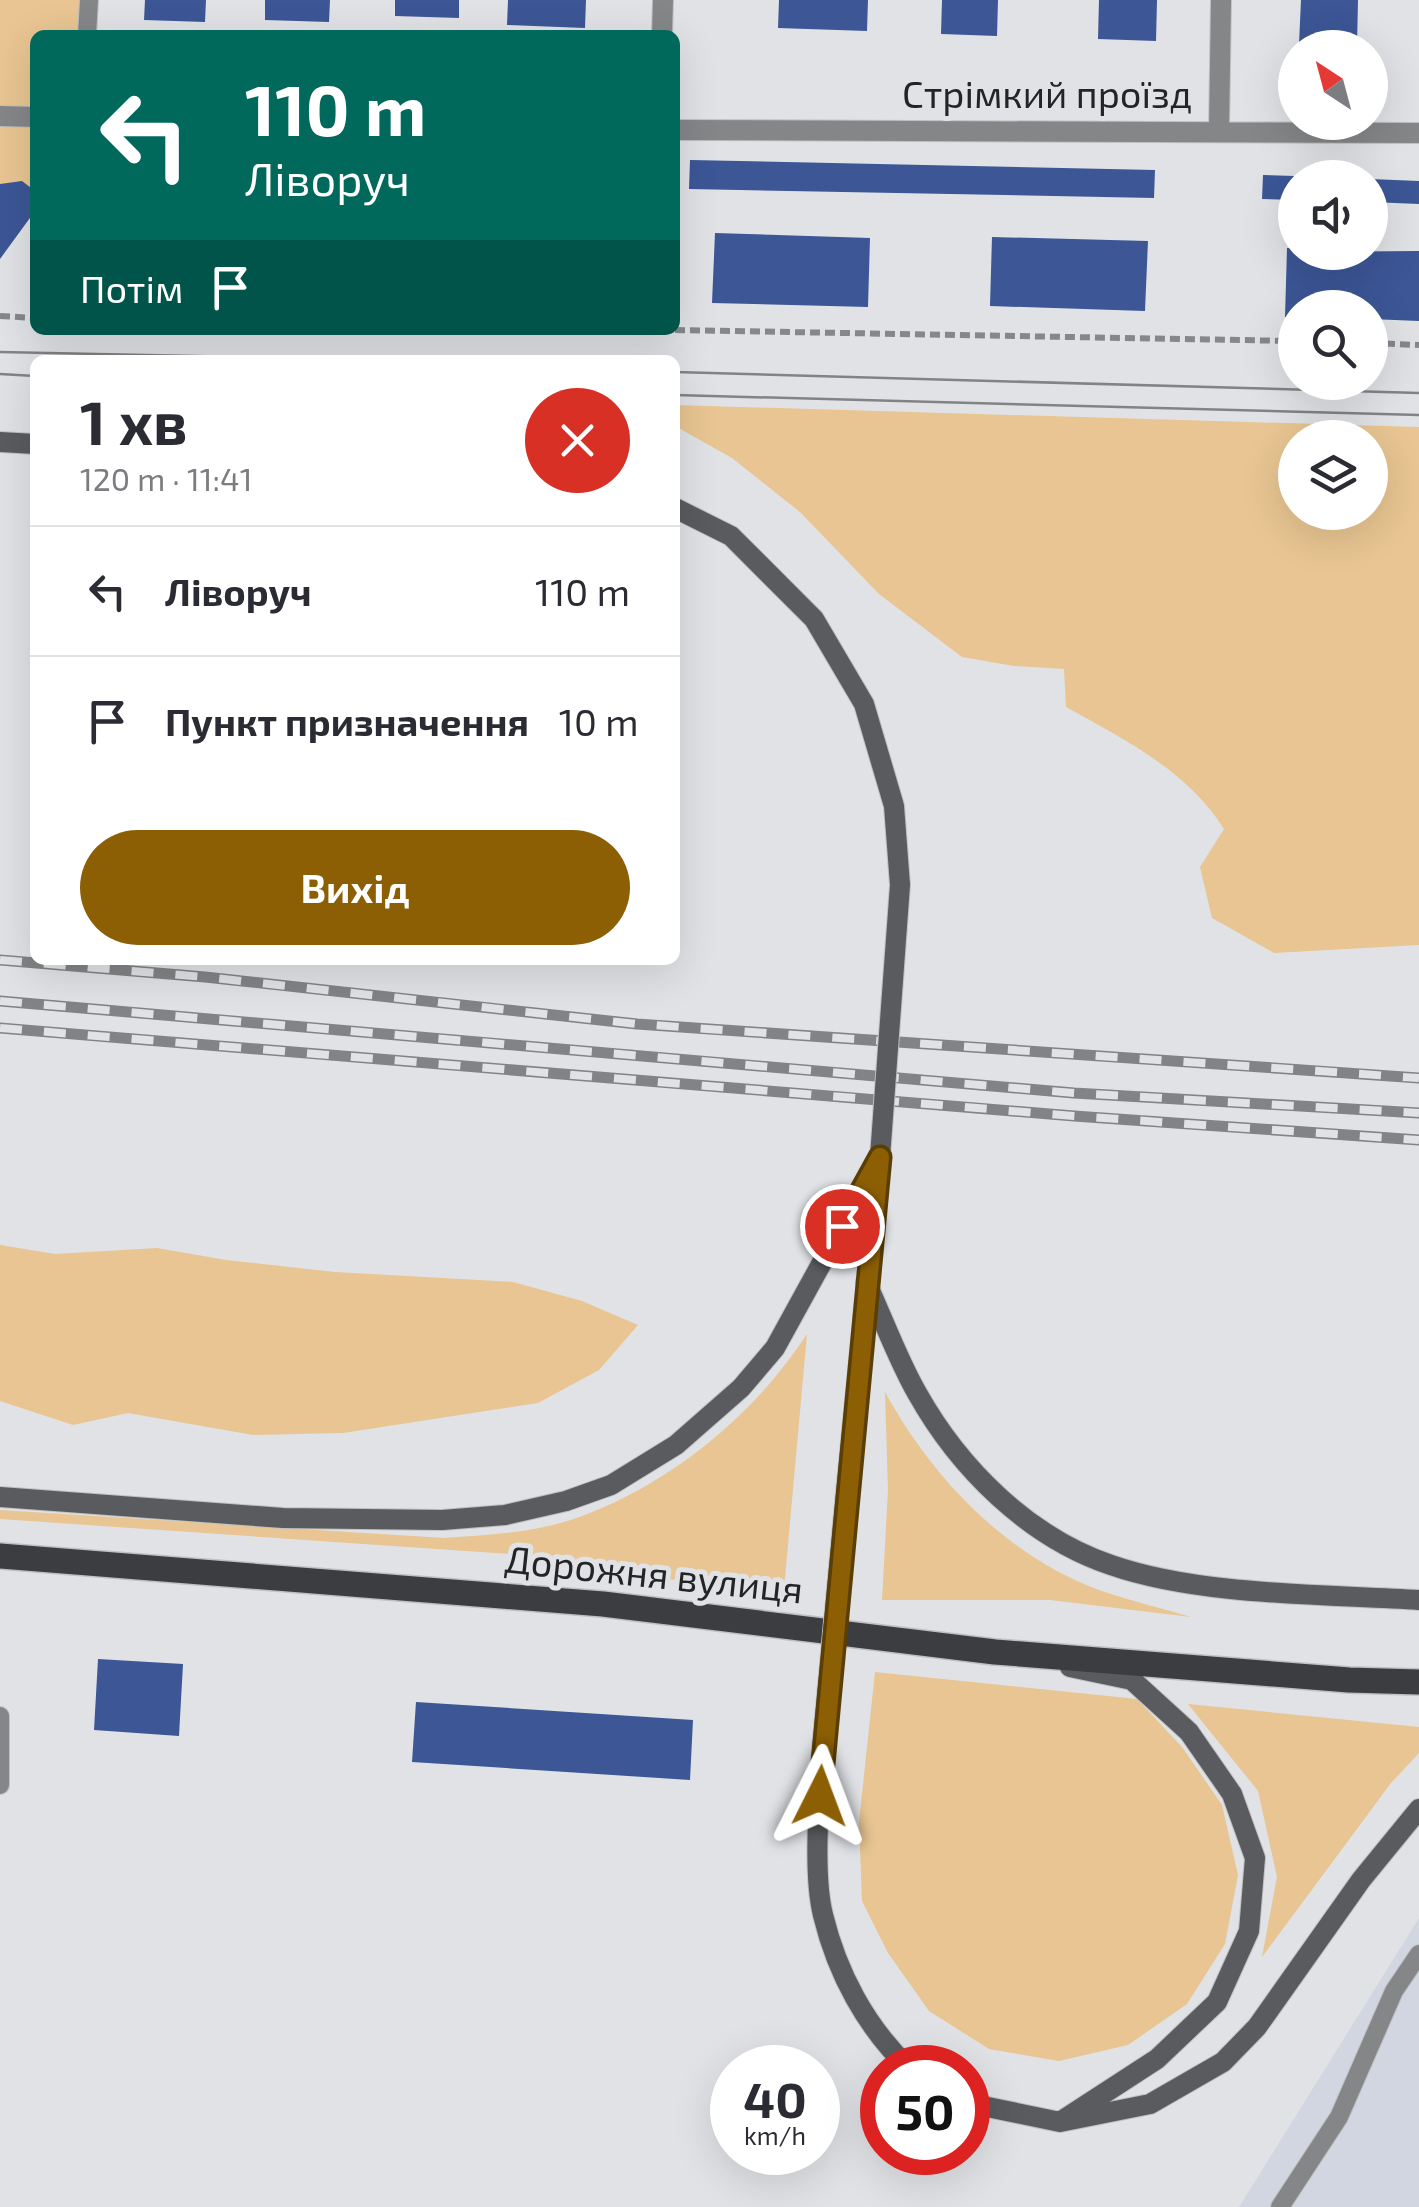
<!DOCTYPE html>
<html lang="uk">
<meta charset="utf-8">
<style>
:root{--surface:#fff;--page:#f7f7f7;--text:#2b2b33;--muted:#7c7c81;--line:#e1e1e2;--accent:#8c5f04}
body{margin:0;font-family:"Exo 2",sans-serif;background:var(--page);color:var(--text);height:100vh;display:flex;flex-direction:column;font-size:38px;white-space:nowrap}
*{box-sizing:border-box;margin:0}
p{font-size:32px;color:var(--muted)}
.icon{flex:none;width:55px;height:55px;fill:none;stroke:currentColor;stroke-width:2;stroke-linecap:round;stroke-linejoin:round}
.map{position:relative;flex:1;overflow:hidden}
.details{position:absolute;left:30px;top:355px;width:650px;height:610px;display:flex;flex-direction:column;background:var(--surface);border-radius:15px;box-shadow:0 10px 40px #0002}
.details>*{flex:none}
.guide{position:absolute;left:30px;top:30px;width:650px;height:305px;border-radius:15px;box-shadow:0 10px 40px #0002;background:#00695c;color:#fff;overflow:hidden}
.needle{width:65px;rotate:324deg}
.tools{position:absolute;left:1278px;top:30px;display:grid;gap:20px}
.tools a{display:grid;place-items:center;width:110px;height:110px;border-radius:50%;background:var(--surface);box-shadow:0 10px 40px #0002;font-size:50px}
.speed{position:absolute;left:710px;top:2045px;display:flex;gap:20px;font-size:50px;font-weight:700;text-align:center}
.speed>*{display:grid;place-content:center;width:130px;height:130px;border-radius:50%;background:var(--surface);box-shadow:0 10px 40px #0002;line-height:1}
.speed small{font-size:25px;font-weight:400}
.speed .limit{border:15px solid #d22;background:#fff;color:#111}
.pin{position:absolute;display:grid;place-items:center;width:85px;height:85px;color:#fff;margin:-42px;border:5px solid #fff;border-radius:50%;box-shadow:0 2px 10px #0007}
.me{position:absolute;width:110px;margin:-55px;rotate:3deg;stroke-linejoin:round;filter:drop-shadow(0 0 8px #0008)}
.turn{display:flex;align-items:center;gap:35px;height:210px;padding:0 50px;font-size:45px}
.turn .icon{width:130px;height:130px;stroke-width:2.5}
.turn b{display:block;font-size:70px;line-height:85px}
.then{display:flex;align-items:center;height:95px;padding:0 50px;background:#0003;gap:20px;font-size:38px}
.round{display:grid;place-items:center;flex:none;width:105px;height:105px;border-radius:52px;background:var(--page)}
.headline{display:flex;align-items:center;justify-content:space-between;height:170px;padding:0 50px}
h1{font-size:60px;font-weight:700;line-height:75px}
.button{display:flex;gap:20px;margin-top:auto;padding:20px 50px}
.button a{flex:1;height:115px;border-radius:60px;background:var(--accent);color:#fff;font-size:40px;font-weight:700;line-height:115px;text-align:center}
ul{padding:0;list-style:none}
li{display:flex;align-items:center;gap:30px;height:130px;padding:0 50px;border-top:2px solid var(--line)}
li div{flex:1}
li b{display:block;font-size:38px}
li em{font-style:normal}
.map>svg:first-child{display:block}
.built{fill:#d1d6e1}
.green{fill:#e8c592;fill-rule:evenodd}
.building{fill:#3c5696}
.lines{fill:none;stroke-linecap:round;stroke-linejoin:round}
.lane-casing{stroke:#bec0c3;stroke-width:20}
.street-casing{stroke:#bec0c3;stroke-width:22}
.secondary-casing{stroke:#bec0c3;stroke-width:22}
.primary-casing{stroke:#bec0c3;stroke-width:28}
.path{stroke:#85878a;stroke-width:6;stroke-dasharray:10 5;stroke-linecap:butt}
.lane{stroke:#858688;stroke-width:18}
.street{stroke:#858688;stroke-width:20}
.secondary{stroke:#5a5b5e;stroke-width:20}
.primary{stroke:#3c3d40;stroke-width:25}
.tram{stroke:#818385;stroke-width:2.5}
.rail-casing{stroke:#818385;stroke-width:11}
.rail{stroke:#e0e2e6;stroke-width:8;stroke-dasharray:22;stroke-linecap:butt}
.secondary-bridge-casing{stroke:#bec0c3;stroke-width:22;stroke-linecap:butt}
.secondary-bridge{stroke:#5a5b5e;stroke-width:20}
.route-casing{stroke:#5b3e03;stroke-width:25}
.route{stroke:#8c5f04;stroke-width:18}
.labels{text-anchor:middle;stroke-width:10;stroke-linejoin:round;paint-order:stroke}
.street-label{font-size:38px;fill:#232426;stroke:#e0e2e6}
</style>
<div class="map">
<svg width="1419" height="2207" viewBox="0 0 1419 2207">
<rect width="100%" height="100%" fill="#e0e2e6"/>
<path class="built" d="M1419,1918V2207H1239Z"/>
<path class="green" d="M0,0H85V35H35V191L0,184Z
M675,405L1419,427V945L1274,953L1212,918L1200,867L1224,829C1189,772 1124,739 1066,707L1064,669L1014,666L962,657L879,594L800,512L732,458L675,426ZM1295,438H1370V512H1295Z
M0,1245L55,1254L157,1248L226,1260L335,1272L513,1282L582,1301L638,1325L599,1370L538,1403L343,1433L253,1435L128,1413L73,1425L0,1401Z
M807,1334L784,1589L627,1576L582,1563L510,1554L0,1519V1510L444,1538C488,1535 532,1533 574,1519C668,1486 753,1417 807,1334Z
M885,1392C932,1478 1008,1558 1102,1591C1131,1601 1161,1608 1191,1617L1050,1600H882L888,1490Z
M875,1672L1137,1699L1182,1747L1222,1805L1238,1875L1225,1944L1187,2004L1128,2045L1059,2061L989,2049L929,2011L888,1953L862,1901L859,1822Z
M1188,1704L1419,1727V1753L1391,1783L1262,1957L1277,1877L1258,1791Z"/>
<path class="building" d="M145,0H206L205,22L144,20Z
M265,0H330L329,22L265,20Z
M395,0H459V18L395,16Z
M508,0H586L585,28L507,25Z
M779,0H868L867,31L778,28Z
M942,0H998L997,36L941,34Z
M1099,0H1157L1156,41L1098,39Z
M1301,0H1358L1357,46L1299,44Z
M690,160L1155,170L1154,198L689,189Z
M1263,175L1295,176V200L1262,199Z
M1370,179L1419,181V204L1370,202Z
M22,181L35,191V211L0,259V184Z
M715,233L870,238L868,307L712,303Z
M992,237L1148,241L1145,311L990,306Z
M1287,248H1295V252L1419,251V321L1370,319V308H1295V317H1285Z
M98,1659L183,1664L179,1736L94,1730Z
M416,1702L693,1720L690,1780L412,1762Z"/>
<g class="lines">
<g class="lane-casing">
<path id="lane" d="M87,35L89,0
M0,1716V1785
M1280,2207L1339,2117L1394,1991L1419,1954"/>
</g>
<g class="street-casing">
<path id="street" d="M662,35L663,0
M0,116L35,117
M675,130L1419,133
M1219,130L1221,0"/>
</g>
<g class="secondary-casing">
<path id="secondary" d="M0,442L35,444
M675,508L731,536L814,619L864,704L894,806L900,885
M866,1282C883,1318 897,1358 917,1393C959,1468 1028,1537 1111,1565C1200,1596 1324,1594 1419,1600
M846,1493L878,1169
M0,1497L283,1518L442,1520L505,1515L566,1501L611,1485L676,1445L741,1388L775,1348L880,1157
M821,1761C819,1804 813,1875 823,1915C837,1973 866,2027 909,2068
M968,2103L1060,2122L1150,2104L1223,2062L1257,2027L1361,1880L1419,1809
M1060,2122L1157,2059L1217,2002L1249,1931L1255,1858L1232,1794L1189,1732L1132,1680L1070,1667"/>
</g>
<g class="primary-casing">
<path id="primary" d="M0,1556L603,1604L995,1652L1349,1680L1419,1682"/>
</g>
<path class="path" d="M0,316L35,318
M675,330L1295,341
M1370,343L1419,345"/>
<use href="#lane" class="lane"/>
<use href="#street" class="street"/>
<use href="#secondary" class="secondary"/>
<use href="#primary" class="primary"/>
<path class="tram" d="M0,352L399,360
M675,372L1419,393
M0,374L35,376
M675,395L1419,415"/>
<g class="rail-casing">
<path id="rail" d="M0,960L205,977L637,1024L1419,1078
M0,1001L1074,1093L1419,1113
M0,1028L1074,1116L1419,1140"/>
</g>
<use href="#rail" class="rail"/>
<g class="secondary-bridge-casing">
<path id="secondary-bridge" d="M880,1157L900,885
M821,1761L846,1493"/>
</g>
<use href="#secondary-bridge" class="secondary-bridge"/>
</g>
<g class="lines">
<g class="route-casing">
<path id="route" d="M820,1796L880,1157L842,1226"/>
</g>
<use href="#route" class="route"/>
</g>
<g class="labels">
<g class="street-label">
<text x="1047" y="108">Стрімкий проїзд</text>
<text transform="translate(654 1575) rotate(6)" y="13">Дорожня вулиця</text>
</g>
</g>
</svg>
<div class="tools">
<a><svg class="needle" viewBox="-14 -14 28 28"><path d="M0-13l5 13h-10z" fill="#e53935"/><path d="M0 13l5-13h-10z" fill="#7c7c81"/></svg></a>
<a><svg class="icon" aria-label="sound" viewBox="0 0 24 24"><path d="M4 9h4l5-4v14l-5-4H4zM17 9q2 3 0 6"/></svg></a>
<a><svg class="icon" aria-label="search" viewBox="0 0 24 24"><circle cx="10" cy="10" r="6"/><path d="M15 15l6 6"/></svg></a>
<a><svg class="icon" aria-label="layers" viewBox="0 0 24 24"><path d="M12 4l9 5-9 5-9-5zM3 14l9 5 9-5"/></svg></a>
</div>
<div class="speed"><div>40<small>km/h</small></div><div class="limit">50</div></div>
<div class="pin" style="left:842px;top:1226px;background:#d93025"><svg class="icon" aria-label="arrive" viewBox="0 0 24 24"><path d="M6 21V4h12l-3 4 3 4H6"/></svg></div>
<svg class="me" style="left:820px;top:1796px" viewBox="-20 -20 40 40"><path d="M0-17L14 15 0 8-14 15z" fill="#8c5f04" stroke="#fff" stroke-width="4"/></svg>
<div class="guide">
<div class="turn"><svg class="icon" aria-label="left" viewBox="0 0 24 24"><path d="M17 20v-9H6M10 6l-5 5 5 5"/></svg><div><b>110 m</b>Ліворуч</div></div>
<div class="then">Потім<svg class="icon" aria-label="arrive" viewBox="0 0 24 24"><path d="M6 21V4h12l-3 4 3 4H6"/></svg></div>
</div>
<section class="details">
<div class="headline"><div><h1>1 хв</h1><p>120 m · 11:41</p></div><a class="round" style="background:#d93025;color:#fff"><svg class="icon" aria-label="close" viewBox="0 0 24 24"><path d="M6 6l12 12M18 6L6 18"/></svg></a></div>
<ul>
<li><svg class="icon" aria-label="left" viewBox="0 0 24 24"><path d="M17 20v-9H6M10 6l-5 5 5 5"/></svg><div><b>Ліворуч</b></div><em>110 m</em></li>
<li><svg class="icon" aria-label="arrive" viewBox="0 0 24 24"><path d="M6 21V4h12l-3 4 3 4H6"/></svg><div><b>Пункт призначення</b></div><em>10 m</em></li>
</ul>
<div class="button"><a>Вихід</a></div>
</section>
</div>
